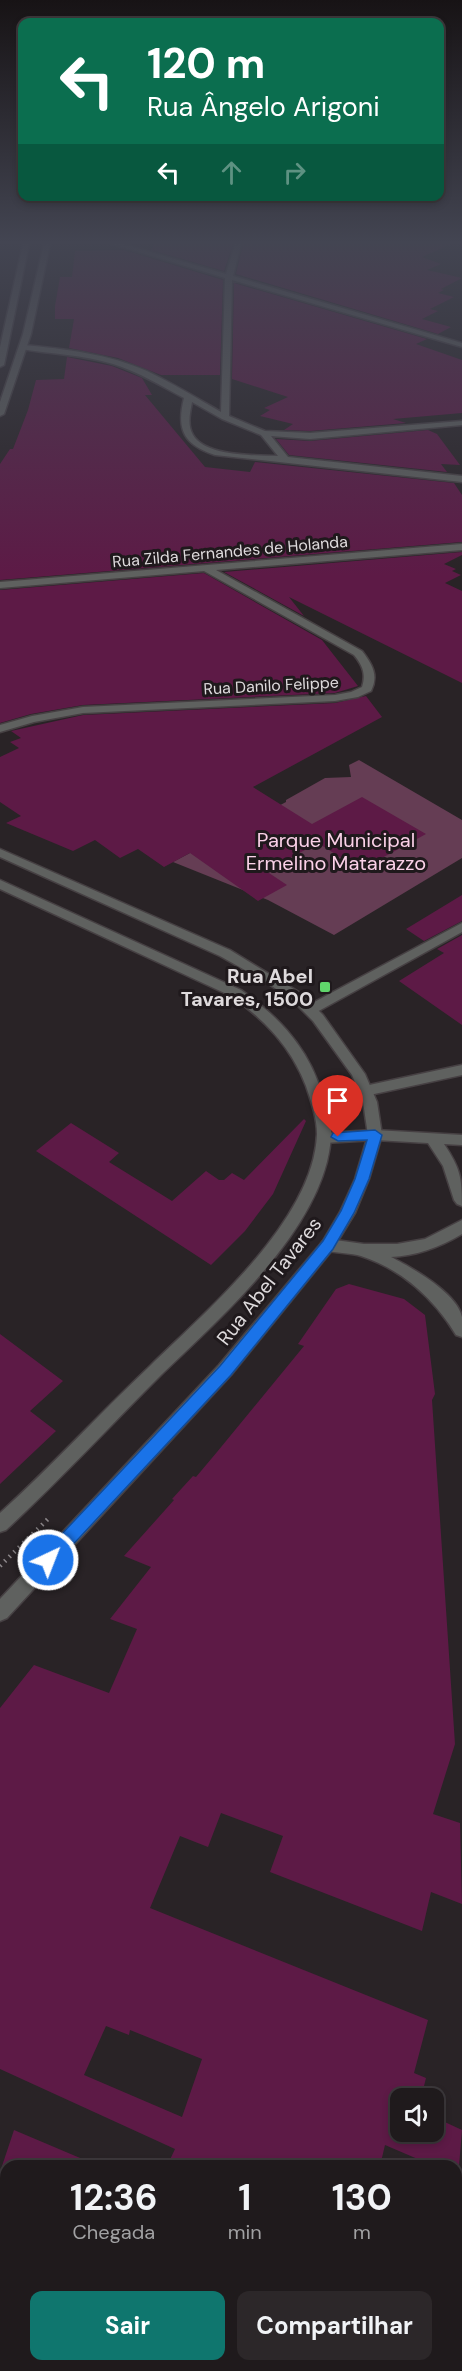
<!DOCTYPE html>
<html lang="pt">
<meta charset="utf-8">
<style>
:root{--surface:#1f1a1c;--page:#2c2729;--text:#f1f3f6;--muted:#a1a1a3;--line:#3c383b;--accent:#0f766e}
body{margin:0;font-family:"DM Sans",sans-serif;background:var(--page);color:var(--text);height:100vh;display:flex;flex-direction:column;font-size:22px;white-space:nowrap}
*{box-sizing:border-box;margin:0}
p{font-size:20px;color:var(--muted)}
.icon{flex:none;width:33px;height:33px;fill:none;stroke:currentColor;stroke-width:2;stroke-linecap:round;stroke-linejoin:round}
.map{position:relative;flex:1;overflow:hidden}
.panel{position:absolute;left:0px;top:2160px;width:462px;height:212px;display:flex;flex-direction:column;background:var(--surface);border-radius:18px 18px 0 0;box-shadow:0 3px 9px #0003,0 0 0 2px var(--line)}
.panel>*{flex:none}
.hud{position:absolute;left:18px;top:18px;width:426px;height:183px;border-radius:12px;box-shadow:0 3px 9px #0003,0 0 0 2px var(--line);background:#0b6e4f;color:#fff;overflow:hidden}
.tools{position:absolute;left:390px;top:2088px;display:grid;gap:12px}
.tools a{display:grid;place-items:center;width:54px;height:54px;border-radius:12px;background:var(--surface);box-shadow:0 3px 9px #0003,0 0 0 2px var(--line);font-size:30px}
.pin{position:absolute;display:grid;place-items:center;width:51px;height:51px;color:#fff;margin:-62px -26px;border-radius:50% 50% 50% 0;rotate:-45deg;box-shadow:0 0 6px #0007}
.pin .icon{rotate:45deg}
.me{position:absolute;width:66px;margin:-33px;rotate:43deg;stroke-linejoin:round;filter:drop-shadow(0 0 4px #0008)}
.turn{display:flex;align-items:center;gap:21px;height:126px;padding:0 30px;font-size:27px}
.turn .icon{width:78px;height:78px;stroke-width:2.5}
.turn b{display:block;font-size:42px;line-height:51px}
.lanes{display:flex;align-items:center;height:57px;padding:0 30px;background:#0003;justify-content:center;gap:30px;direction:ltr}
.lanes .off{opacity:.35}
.eta{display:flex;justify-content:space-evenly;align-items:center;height:102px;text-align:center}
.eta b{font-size:36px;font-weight:700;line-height:42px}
.action{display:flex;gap:12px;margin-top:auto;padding:12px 30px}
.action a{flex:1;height:69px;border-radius:12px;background:var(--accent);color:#fff;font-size:24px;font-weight:700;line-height:69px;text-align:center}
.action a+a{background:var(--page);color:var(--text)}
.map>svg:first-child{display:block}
.green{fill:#653d54}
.building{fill:#5d1a46;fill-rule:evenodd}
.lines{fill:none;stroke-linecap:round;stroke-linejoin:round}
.service-casing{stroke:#464043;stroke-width:3}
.minor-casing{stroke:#464043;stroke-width:3}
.tertiary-casing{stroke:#464043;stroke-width:3}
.path{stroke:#8c878a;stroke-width:4.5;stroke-dasharray:1.5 5;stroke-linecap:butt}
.service{fill:#5f615f;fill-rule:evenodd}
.minor{fill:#5f615f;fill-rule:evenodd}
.tertiary{fill:#5f615f;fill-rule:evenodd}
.route{fill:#1a73e8;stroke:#114b97;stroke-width:1.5}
.poi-dot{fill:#60d56b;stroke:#1f191c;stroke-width:2}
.labels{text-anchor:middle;stroke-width:6;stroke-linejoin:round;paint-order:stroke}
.far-street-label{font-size:16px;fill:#dedadc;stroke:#1f191c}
.park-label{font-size:20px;fill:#fbd1e8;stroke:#1f191c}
.poi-label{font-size:20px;font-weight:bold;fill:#dedadc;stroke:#1f191c;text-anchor:end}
.street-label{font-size:20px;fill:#dedadc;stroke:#1f191c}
</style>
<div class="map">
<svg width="462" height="2371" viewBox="0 0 462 2371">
<rect width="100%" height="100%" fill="#292326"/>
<path class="green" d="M359,760L462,820V858L334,935L268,900L173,862L286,802V800L325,778L351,777L349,765Z"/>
<path class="building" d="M154,244H233L224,271L151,250Z
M243,244H451L422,257L441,264L427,270L462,278L441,289L444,290L438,293L454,297L430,309L438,311L422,319L451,327L438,334L236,274Z
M124,250L223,280L220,375H161L118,358L69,348L74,319H55V306L60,277H72L75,251Z
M234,283L427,339L416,344L462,360V413L393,419L406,423L310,431L284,430L293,424L260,416L270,410L264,408L288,397L232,379Z
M67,357L112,366L142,378L152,395H145L205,467L250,472L255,462L454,483L462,495V542L0,580V464L10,449H13L28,410L36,380L64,379Z
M428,430L437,434L460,465L441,464L447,472L289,455L276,439L310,441Z
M462,552V555L444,564L456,569L452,571L461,575L445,583L462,591V683L289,597L304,616L224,572Z
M204,573L322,640L358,686L335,693L83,705L31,714L0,723V590Z
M366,696L382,717L253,787L312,824L362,797L426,834L360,870L318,843L266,871L287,885L258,901L190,853L164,867L138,849L120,858L95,840L73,851L6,823L21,816L0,802V757L19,748L10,742L21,738L11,731L83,715L335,703Z
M462,895V921L424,941L406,929Z
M462,935V1025L399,981L444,953L437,949Z
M304,1119L306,1121L273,1194L245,1231L211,1265L36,1151L71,1123L119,1153L109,1162L172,1201L206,1171L219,1180H224L232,1173L244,1180Z
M349,1284L404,1299L425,1315L435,1394L432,1400L455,1744L433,1814L460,1823L462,1904L431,1892L422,1931L270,1872L283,1836L221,1813L208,1847L180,1836L150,1908L428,2020L414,2073L426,2078L421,2098H400V2132H434V2117L462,2130L459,2166H434L385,2145L380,2166H167L175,2149L0,2069V1708L34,1665L109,1693L137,1629L110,1619L151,1567L124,1556L174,1500L172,1499L193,1476L196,1477L217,1452L304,1346L298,1344L336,1289ZM106,2026L129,2035L130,2030L202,2059L182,2117L84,2075Z
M0,1334L63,1381L30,1411L56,1431L0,1484Z
M14,2130L99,2166H2Z"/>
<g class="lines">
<g class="service-casing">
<path id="service" d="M462,923V932L315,1013L310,1014L303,1010L305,1007Z
M462,1065V1075L365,1096L358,1091L360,1087Z"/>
</g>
<g class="minor-casing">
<path id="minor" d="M112,244H123L226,274L235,244H241L233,276L462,343V347L232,280L229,416L265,431L310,433L462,421V425L310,439L271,436L288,457L462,476V482L215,455C184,445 176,430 184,398C161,386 139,372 113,364C83,355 52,354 21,349L20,347L24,345C65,349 109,354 147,371C172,383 197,398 221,412L225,278ZM192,402L222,419L261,435L278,456C256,455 206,457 193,435C187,425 190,413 192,402Z
M462,544V550L216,570L362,651C372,664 379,675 371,691L358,697L335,701L83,713L34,722L0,732V725L32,716L83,707L335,695L351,692L362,687C366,674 363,666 354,655L204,571L0,588V582Z
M375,1130L462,1135V1145L444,1144C460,1168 462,1177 462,1206L457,1204L454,1200L443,1166L428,1143L375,1140L324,1143L317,1138L324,1133Z
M462,1220V1234C440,1247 416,1256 391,1257C411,1267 457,1293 462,1317C462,1323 462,1331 462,1337L456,1335C434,1298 401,1269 361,1256C351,1253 338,1253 328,1251L323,1249L320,1245L323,1241L328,1239L364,1244H397L425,1239Z"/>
</g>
<g class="tertiary-casing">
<path id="tertiary" d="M23,244H29L4,365L0,367V347Z
M44,244H50L31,334L4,414L0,416V402L23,334Z
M0,849L230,950L302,994L323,1015L365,1074L377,1102L382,1135L369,1179L355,1213L333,1249L231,1375L7,1618L0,1621V1599L219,1365L323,1241L340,1212L355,1179L368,1135L363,1102L352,1075L313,1021L292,1000L266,982L220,956L0,857Z
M0,880L241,990C275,1014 303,1042 318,1082C325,1099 332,1117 331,1135C327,1225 222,1316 161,1375C109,1427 60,1480 6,1530L0,1532V1513C52,1466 99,1414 150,1366C207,1310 314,1220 317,1134C317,1118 311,1101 306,1086C291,1047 265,1020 231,996L0,889Z"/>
</g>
<path class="path" d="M0,1566L49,1518"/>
<use href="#service" class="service"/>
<use href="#minor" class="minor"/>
<use href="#tertiary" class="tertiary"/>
</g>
<linearGradient id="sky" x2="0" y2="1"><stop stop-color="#171315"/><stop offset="0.42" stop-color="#434552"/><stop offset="1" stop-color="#434552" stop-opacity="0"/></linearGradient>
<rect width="462" height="576" fill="url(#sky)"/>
<path class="route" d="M375,1130L382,1135L369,1179L354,1213L333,1249L231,1375L54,1565L48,1568L42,1565L40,1560L42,1555L220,1366L323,1241L341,1211L355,1179L367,1140L338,1141L331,1137L333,1133Z"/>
<rect class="poi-dot" x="319" y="981" width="12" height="12" rx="3"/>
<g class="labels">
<g class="far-street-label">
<text transform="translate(230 551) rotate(-5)" y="6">Rua Zilda Fernandes de Holanda</text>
<text transform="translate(271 685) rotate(-3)" y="6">Rua Danilo Felippe</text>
</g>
<g class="park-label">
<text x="336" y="847">Parque Municipal<tspan x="336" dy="23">Ermelino Matarazzo</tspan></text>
</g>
<g class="poi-label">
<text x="313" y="983">Rua Abel<tspan x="313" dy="23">Tavares, 1500</tspan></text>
</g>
<g class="street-label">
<text transform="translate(269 1281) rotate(-52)" y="7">Rua Abel Tavares</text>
</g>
</g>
</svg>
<div class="tools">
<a><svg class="icon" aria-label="sound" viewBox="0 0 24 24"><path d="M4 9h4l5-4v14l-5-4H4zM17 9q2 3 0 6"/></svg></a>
</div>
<div class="pin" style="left:338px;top:1137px;background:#d93025"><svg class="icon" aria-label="arrive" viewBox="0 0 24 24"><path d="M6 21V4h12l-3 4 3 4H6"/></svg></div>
<svg class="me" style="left:48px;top:1560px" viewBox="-20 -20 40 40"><circle r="17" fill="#1a73e8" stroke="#fff" stroke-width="3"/><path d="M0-11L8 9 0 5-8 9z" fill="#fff"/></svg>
<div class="hud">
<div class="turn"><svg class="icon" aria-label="left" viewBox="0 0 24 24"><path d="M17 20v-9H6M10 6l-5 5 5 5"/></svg><div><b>120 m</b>Rua Ângelo Arigoni</div></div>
<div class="lanes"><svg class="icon" aria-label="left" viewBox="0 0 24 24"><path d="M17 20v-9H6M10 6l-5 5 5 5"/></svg><svg class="icon off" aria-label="ahead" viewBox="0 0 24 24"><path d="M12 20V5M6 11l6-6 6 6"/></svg><svg class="icon off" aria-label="right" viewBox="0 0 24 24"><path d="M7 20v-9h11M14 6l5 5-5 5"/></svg></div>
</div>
<section class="panel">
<div class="eta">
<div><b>12:36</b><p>Chegada</p></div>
<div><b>1</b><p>min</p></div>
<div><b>130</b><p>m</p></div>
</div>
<div class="action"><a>Sair</a><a>Compartilhar</a></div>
</section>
</div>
